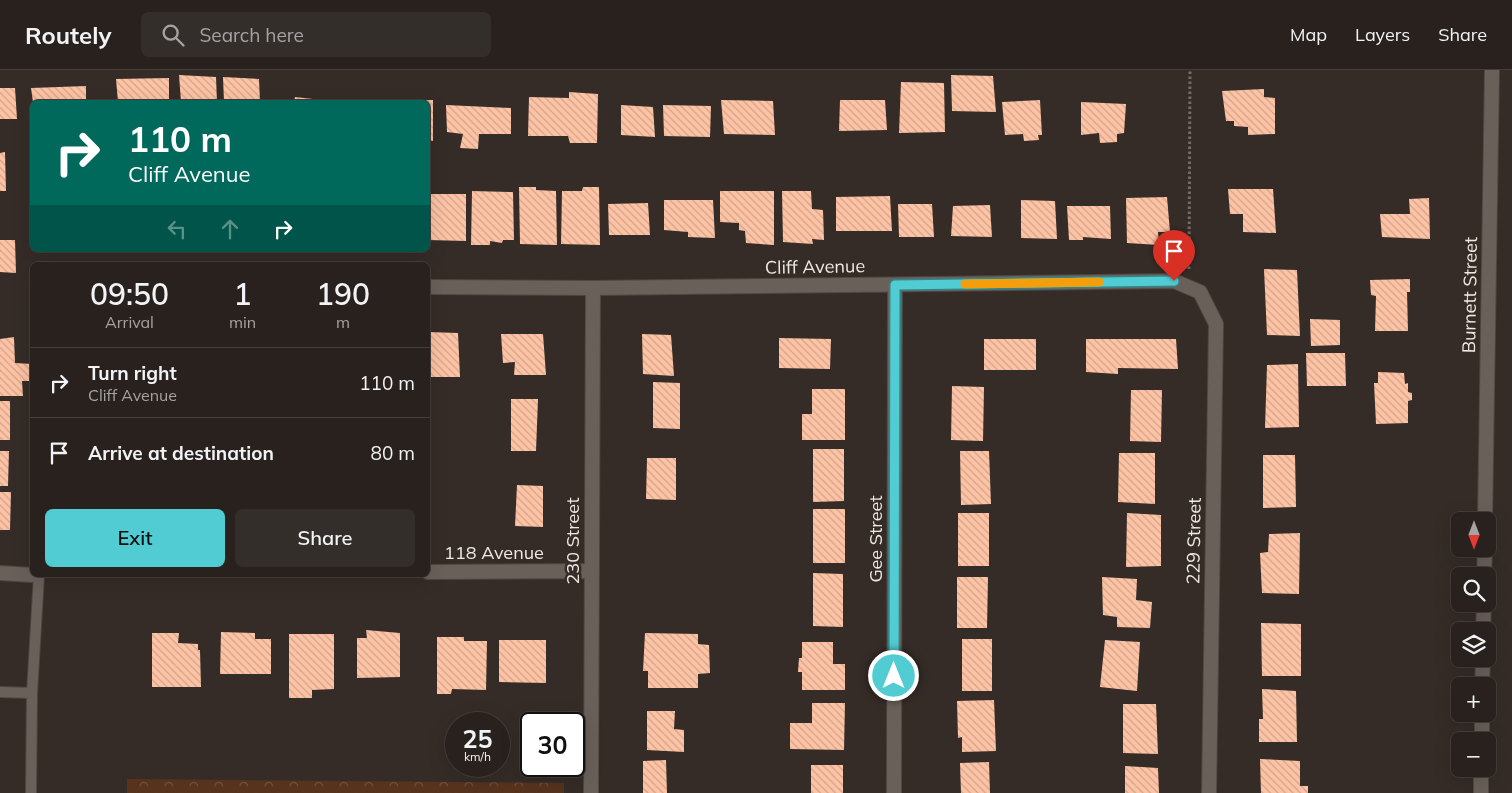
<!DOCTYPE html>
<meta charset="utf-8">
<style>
:root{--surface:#28211d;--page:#342e2a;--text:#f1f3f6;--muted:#a5a3a4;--line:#443e3b;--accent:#51ccd2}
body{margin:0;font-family:Mulish,sans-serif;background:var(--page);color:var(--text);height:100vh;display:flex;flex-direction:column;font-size:19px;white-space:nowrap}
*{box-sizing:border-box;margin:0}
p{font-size:16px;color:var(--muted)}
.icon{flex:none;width:28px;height:28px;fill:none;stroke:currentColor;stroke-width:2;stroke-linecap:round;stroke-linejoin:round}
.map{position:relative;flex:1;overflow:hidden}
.side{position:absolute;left:30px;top:192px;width:400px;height:315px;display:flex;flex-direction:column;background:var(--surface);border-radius:8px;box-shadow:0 5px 20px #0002,0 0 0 1px var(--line)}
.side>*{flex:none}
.guide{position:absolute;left:30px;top:30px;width:400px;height:152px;border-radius:8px;box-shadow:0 5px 20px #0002,0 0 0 1px var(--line);background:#00695c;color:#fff;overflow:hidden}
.needle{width:32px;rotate:180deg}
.fabs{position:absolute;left:1451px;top:442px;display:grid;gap:10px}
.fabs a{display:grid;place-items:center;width:45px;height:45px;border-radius:8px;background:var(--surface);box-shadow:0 5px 20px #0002,0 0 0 1px var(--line);font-size:25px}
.speed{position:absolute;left:445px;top:642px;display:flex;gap:10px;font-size:25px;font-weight:700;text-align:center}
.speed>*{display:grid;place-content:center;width:65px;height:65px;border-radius:50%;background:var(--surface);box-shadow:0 5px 20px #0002,0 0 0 1px var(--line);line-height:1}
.speed small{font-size:12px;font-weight:400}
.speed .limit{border:2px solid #111;border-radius:8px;background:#fff;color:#111}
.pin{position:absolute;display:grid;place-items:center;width:42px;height:42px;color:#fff;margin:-51px -21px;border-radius:50% 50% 50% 0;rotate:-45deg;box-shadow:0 0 5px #0007}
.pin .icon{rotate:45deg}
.me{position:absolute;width:55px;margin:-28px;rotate:0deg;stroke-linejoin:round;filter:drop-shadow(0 0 4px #0008)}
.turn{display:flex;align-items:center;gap:18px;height:105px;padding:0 15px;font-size:22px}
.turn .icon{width:65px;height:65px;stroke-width:2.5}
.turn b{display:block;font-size:35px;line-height:42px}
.lanes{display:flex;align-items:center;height:48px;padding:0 15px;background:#0003;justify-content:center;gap:25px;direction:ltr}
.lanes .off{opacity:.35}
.eta{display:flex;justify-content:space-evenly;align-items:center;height:85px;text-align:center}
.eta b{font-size:30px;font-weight:600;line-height:35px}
.primary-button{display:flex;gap:10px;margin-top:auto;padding:10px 15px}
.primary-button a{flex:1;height:58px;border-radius:8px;background:var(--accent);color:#111;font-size:20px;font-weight:600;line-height:58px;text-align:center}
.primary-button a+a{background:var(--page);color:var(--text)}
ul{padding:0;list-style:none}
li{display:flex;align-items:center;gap:15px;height:70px;padding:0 15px;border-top:1px solid var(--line)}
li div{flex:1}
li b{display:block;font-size:19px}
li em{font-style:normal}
header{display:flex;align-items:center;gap:30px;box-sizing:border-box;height:70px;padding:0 25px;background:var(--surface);border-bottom:1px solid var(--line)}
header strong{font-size:24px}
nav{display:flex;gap:28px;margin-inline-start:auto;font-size:18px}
.search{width:350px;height:45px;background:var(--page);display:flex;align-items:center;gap:12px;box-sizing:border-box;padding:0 18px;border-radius:8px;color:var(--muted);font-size:19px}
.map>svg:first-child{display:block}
.park{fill:url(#park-crowns)}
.building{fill:url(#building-back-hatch)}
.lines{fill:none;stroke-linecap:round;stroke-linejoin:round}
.service-casing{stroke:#4f4743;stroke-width:12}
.minor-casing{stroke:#4f4743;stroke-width:16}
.path{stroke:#746c68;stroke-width:3;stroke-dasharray:2.5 2.5;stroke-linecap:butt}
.service{stroke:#6a605a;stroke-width:10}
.minor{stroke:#6a605a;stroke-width:14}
.route-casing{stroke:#358588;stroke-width:12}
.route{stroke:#51ccd2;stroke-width:9}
.slow{stroke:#f59e0b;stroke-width:9}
.labels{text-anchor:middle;stroke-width:5;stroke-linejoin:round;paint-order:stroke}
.street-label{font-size:18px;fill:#efe9e6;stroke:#352c27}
</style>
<header>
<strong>Routely</strong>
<div class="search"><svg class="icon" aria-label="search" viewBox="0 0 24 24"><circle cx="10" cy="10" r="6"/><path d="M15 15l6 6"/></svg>Search here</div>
<nav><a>Map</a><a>Layers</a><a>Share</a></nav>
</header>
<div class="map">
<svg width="1512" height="723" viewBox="0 0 1512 723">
<defs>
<pattern id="park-crowns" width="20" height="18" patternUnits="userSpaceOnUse" patternTransform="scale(1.25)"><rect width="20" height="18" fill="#57331e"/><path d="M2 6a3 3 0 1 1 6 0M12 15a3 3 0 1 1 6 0" fill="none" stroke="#6f513f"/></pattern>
<pattern id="building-back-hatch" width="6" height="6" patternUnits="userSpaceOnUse" patternTransform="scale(1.25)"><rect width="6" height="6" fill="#fec3a4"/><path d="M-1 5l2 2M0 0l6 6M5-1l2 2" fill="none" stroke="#d0a48c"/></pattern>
</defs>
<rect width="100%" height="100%" fill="#352c27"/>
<path class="park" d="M127,709L564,713V723H127Z"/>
<path class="building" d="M179,5L216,7L217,32H181Z
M951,5L993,6L996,42L952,41Z
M223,7L259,9L260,32H224Z
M169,8V32H118L116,9Z
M901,12L944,13L945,62L899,63Z
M86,16V32H33L31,18Z
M0,18H15L17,49H0Z
M1264,19V27L1275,28V64L1248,65V57L1234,56V51H1226L1222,21Z
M569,22L598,24L597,73H570L568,66H528L529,27L569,28Z
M295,27L313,29V32H294Z
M433,30V71L428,70V32H395V31Z
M721,30L773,31L775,65L724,64Z
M840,30H885L887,60L839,61Z
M1040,30L1042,65H1038L1039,70L1024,71L1023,64L1005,65L1002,32Z
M1081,32L1126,34L1124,63L1117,64V72L1100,73L1099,63L1081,65Z
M446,35L511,38V64H479L478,79L460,78L463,64L447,62Z
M621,35L653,37L655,67L621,65Z
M663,35L711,36L710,67L664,66Z
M5,82L6,121H0V83Z
M519,117H536V120L556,121L557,175L520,174Z
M583,117H599L600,175L561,174L562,121H582Z
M1228,119H1273L1276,163L1243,162V144H1230Z
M472,121L513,122L514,170H503L502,173L490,171V175H471Z
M720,121H774V175L746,173L745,161L739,160V153L720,152Z
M782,121H811L812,139L823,140L824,170L812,169L813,174L783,172Z
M428,124H466V171L428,170Z
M890,126L892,161H836V127Z
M1167,127L1170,162H1158L1159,175L1127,173L1126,128Z
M1429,128L1430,169L1382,167L1380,144H1410L1409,129Z
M664,130H713L715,168L688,167V162L664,160Z
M1021,130L1055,131L1057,169L1021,168Z
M648,133L650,165H609L608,134Z
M898,134H932L934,167H899Z
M990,135L992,167L951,166L953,136Z
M1067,136H1110L1111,169L1083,167V170H1069Z
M0,170H15L16,203L0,202Z
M1264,199L1297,200L1300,266L1267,265Z
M1410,209V222H1407L1408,261H1375L1376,226L1371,225L1370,210Z
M1310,249L1340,250V275L1311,276Z
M428,262L458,263L460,307H428Z
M501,264H543L546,305H514L515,292L503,293Z
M642,264L671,265L674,306L643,304Z
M14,267L15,293L32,294V311H22L23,326H0V269Z
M779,268L831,269L830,299L779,298Z
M984,269H1036V300H984Z
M1086,269H1176L1178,299L1118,298V304L1086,302Z
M1306,283H1345L1346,316H1307Z
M1298,294L1299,357L1265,358L1267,295Z
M1378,302L1404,303L1405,314L1408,313V322L1412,323V330L1408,331V353L1376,354L1374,313H1378Z
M653,312L680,313V359L653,358Z
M952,316L984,317L983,371L951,370Z
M812,319H845V370H802V344H812Z
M1131,320H1162L1161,372L1130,371Z
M511,329H538L536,381H511Z
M0,331H10V370H0Z
M813,379H844V431L813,432Z
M0,381H9L8,416H0Z
M960,381H989L991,434L961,435Z
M1119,383H1155V434L1118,432Z
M1263,385H1295L1296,437L1263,438Z
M647,388H676V430L646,429Z
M517,415L543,416V457L515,456Z
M0,422H11L10,460H0Z
M813,439H845V493H813Z
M958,443H989V496H958Z
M1127,443L1161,445V496L1126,497Z
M1300,463L1299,524L1262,523L1260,483L1268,482L1269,464Z
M813,503L843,504V557L813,556Z
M957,507H988L987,558H957Z
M1102,507L1137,509L1136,530L1152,532L1150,558L1117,557V547L1103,545Z
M1261,553L1301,554V606H1262Z
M366,560L400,563V607L357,608V568H367Z
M221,562L255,563V569H271V604H220Z
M152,563H179L178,573L198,574V580H200L201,617H152Z
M645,563L698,564V574L709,575L710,603L698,604V618H648V601H643Z
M289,564H334V619L312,620V628H289Z
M437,567H464V571H487L486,620L452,619L451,624H437Z
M962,569H992V621H962Z
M499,570H546V613L499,612Z
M1105,570L1140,572L1137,621L1100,617Z
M802,572H833V594H845V620H802V602H798L799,588H802Z
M1262,619L1296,621L1297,672H1259V649H1263Z
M994,630L996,681L962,682V667L958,668L957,631Z
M812,633H845L844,680L790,679V653H812Z
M1123,634H1156L1158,684L1123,683Z
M647,641H675L674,659L684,660V682L647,680Z
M1260,689L1300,691V716H1308V723H1261Z
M666,690L667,723H643V691Z
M989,692L990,723H961L960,693Z
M811,695H843V723H811Z
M1125,696L1158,698L1159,723H1125Z"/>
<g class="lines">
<g class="service-casing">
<path id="service" d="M0,622L32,623
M31,723L32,623L39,505"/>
</g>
<g class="minor-casing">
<path id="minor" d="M428,217L593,218L1174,211L1200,222L1216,254L1209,723
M1485,451L1492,0
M428,502L591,501
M0,503L32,505
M1484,506L1485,479
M1483,561L1484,534
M1482,616L1483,589
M1482,671V644
M591,723L593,218
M894,723L895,215
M1481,723V699"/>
</g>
<path class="path" d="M1189,199L1190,0"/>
<use href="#service" class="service"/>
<use href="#minor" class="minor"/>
</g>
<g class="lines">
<g class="route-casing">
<path id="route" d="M894,606L895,215L1174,211"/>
</g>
<use href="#route" class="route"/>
<path class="slow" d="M965,214L1099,212"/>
</g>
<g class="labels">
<g class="street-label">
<text transform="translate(815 197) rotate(-1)" y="6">Cliff Avenue</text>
<text transform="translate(1470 225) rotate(-89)" y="6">Burnett Street</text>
<text transform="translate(876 469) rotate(-90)" y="6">Gee Street</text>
<text transform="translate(573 471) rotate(-90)" y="6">230 Street</text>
<text transform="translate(1194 471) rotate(-89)" y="6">229 Street</text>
<text x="494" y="489">118 Avenue</text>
</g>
</g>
</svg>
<div class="fabs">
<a><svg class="needle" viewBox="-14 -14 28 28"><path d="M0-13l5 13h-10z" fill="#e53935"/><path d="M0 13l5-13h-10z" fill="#a5a3a4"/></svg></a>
<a><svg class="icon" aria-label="search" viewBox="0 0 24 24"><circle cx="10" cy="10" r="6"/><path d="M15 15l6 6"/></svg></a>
<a><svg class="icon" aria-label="layers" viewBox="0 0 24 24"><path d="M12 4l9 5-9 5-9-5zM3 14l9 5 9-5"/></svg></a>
<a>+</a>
<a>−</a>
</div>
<div class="speed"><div>25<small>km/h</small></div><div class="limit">30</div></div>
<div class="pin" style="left:1174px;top:211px;background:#d93025"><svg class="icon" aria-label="arrive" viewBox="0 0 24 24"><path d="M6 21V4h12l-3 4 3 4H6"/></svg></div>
<svg class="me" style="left:894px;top:606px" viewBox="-20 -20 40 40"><circle r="17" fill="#51ccd2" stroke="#fff" stroke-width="3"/><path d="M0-11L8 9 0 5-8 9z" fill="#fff"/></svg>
<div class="guide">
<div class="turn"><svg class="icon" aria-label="right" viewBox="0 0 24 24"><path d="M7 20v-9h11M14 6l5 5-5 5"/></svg><div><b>110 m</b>Cliff Avenue</div></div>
<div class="lanes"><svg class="icon off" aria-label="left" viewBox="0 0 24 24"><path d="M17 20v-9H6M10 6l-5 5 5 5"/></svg><svg class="icon off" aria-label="ahead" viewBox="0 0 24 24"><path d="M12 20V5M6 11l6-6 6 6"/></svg><svg class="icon" aria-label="right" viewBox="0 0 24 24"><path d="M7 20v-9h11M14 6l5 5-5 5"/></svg></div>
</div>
<section class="side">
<div class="eta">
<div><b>09:50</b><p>Arrival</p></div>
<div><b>1</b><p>min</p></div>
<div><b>190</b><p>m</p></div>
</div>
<ul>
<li><svg class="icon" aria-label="right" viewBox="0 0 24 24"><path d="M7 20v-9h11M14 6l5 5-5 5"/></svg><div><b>Turn right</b><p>Cliff Avenue</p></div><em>110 m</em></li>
<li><svg class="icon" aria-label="arrive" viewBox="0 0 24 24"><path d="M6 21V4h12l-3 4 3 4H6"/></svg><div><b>Arrive at destination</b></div><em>80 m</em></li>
</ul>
<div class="primary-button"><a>Exit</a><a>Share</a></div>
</section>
</div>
